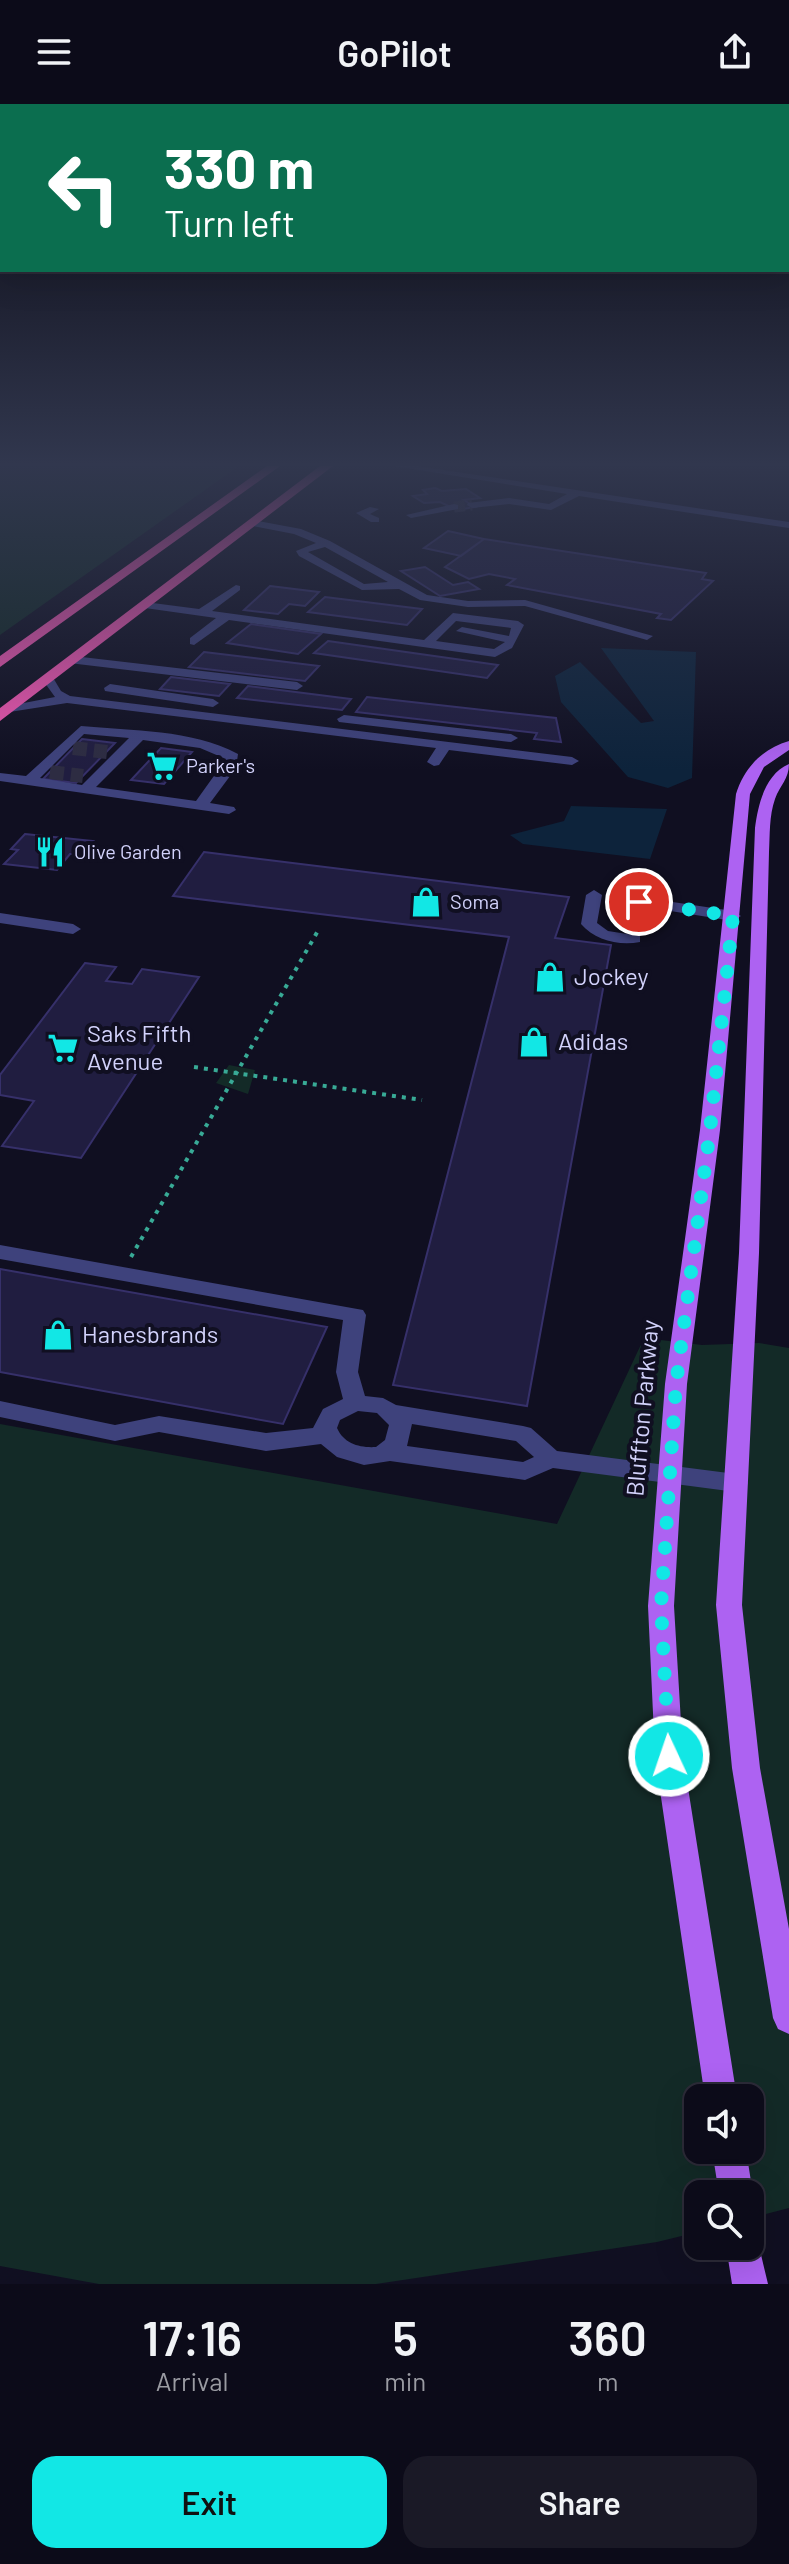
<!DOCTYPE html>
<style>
:root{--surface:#0c0b19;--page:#1a1926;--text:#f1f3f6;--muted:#9a9ba2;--line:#2c2b38;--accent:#12e7e5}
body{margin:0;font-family:Barlow,sans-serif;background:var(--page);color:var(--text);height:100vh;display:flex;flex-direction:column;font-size:30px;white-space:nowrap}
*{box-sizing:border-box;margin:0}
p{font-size:26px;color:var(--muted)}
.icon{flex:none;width:44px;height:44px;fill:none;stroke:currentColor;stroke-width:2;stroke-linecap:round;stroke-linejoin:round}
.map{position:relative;height:2180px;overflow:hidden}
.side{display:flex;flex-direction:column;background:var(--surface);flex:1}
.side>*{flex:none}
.top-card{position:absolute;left:0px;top:0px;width:790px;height:168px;box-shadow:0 8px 32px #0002,0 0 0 2px var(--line);background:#0b6e4f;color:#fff;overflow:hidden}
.controls{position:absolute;left:684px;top:1980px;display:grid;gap:16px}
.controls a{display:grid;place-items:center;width:80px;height:80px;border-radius:16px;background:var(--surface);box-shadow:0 8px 32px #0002,0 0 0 2px var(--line);font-size:40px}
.pin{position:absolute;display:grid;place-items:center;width:68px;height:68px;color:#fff;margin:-34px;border:4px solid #fff;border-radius:50%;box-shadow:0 2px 8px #0007}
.me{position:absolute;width:88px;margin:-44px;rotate:357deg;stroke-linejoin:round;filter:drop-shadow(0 0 6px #0008)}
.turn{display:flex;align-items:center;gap:28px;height:168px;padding:0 32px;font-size:36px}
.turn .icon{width:104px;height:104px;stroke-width:2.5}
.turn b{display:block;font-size:56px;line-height:68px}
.eta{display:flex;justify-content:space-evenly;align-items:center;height:136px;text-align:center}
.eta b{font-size:48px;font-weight:600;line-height:56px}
.action{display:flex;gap:16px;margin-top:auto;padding:16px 32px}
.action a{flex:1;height:92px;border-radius:24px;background:var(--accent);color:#111;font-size:32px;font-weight:600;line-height:92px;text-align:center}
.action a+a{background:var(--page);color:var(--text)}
header{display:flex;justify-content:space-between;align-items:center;height:104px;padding:0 32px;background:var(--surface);font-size:36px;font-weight:600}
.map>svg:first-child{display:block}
.green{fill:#132a27;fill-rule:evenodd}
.water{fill:#0d233b}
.building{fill:#201d40;stroke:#36306a;stroke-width:2}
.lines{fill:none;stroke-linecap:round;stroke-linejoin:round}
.minor-tunnel-far1{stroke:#2d2c42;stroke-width:11;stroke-dasharray:11 5;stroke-linecap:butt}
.minor-tunnel{stroke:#2d2c42;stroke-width:14;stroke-dasharray:14 7;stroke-linecap:butt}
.path{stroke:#38aa96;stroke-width:4;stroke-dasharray:4 6;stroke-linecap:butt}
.minor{fill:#3e427c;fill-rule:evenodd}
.major{fill:#ad62f2;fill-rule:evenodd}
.highway{fill:#f257b2;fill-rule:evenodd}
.route{stroke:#12e7e5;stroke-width:14;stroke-dasharray:0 25.2}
.labels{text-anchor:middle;stroke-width:8;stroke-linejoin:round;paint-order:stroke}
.far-poi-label{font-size:20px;fill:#d2d2fb;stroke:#100f21;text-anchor:start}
.poi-label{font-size:24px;fill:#d2d2fb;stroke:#100f21;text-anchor:start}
.street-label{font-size:24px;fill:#d2d2fb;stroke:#100f21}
</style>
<header><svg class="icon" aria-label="menu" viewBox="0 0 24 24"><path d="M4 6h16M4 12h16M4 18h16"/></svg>GoPilot<svg class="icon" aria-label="share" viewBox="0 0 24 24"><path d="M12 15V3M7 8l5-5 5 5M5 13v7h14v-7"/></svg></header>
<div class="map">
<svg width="789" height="2180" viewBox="0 0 789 2180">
<rect width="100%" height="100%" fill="#100f21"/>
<path class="green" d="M0,362H239L0,531Z
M229,961L255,966L248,990L216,979Z
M644,1234L702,1241L759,1239L789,1244V2104L750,2114V2090H698V2128L657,2138L376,2180H99L0,2162V1320L557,1420ZM698,1994H750V2046H698Z"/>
<path class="water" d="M601,544L696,548L692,674L668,684L628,673L561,598L555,572L580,558L641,619L654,617Z
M571,702L667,705L650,755L523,740L510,731L564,717Z"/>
<path class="building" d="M435,384L442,387L466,385L480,394L464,396L475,403L457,406L440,398L424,399L413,392L427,390L423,386Z
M448,427L484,435L461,452L424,444Z
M484,435L706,469L702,475L713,477L671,516L657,514L661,510L507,481L515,475L489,470L469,475L445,463Z
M425,463L453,481L468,478L479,485L440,492L401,467Z
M270,482L319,488L305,502L289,500L278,510L244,506Z
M325,493L422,505L407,521L308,508Z
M251,520L321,530L298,550L227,539Z
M328,537L498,561L487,574L314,549Z
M204,548L319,562L305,577L189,563Z
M171,573L230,580L219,592L160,585Z
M248,582L351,595L342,606L237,594Z
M367,593L556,614L561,638L534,635L537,629L356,608Z
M82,635L115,639L76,679L43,675Z
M161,644L192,648L164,680L131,676Z
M25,730L93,737L81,750H70L57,766L4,760L18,746L11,745Z
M204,748L569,793L555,834L611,841L527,1302L393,1281L509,833L173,792Z
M85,859L116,863L106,877L132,880L142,865L199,873L81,1054L2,1042L34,997L0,991V971Z
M0,1165L327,1223L283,1320L0,1268Z"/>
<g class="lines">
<path class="minor-tunnel-far1" d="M454,403L472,401"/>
<path class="minor-tunnel" d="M73,644L107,648
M50,668L83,672"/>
<path class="path" d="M194,963L422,996
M131,1153L319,825"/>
<path class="minor" d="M394,362H417L789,418V424L579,392L551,406L509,400L472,404L467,401L468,399L509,394L549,400L567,390Z
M454,400L458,401V405L411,414L406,411Z
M370,403L379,405L370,410L379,414V418H371L356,409Z
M252,416L301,425L330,437L427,491L468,497L525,496L653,532L647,536L525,502L468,503L420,496L399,485L362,486L299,452L296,447L316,439L294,430L248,421V417ZM325,443L388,478L364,480L308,448Z
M236,481L240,482V486L212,507L424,536L453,509L518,517L524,521L512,544L495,553L229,516L194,541L190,540V534L216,514L145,504L139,501L145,498L199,505ZM456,517L511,524L509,532L462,523L456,527L505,538L494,545L436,537Z
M73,552L297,578L303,582L297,586L69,559L67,556Z
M48,571L52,572L61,587L70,592L572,653L579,657L572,661L449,646L439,661L434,662L427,658L436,644L67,599L3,609V603L55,593L42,575Z
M110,580L213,595L219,599L213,603L105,587L104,584Z
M344,611L511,630L518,634L511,638L339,618L337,615Z
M81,622C132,627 191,625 238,650L236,664L210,699L234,703L236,706L229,710L0,677V669L26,672ZM84,630L129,634L82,681L40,674ZM143,636L200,644L226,655L196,697L96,683Z
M594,786L602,791L597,819L608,827L640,832V838C618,842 595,836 581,820L586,791Z
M639,793L733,807L741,812L733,817L633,801L631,798Z
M0,809L73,820L81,825L73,830L0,819Z
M0,1141L363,1206L366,1211L358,1268L365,1292L383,1294L396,1301L523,1322L531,1324L557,1347L736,1370L745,1373L748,1379L745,1385L736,1388L553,1364L525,1376L390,1357L364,1361L337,1353L321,1340L266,1347L159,1328L115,1337L0,1313V1297L115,1321L159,1312L266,1329L313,1324L323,1305L343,1295L336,1268L343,1216L0,1155ZM358,1307L377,1309L389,1321L385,1336L376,1343C360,1344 344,1340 337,1324L340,1316ZM412,1320L516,1337L534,1353L523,1358L407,1342Z"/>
<path class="major" d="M789,637V646L764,663L750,690L720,1026L687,1280L674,1502L683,1652L737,1994H705L655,1652L648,1502L665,1280L700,1026L736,690C744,664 762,645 789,637Z
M789,660C789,675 780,681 775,695C769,712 770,731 769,748L759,1149L742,1501L760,1664L789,1825V1930L778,1925L773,1914L732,1664L716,1501L739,1149L755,724C758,701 765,670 789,660Z
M712,2046H746L753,2090L750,2098V2090H719Z
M750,2127L756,2130L768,2180H732L726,2142H750Z"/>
<path class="highway" d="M267,362H280L0,563V552Z
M320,362H333L0,617V604Z"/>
</g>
<linearGradient id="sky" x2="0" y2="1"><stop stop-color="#090812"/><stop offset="0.54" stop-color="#31374e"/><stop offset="1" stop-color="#31374e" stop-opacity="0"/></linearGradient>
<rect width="789" height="667" fill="url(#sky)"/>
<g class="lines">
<path class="route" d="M639,798L733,812L710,1026L676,1280L661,1502L669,1652"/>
</g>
<defs>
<g id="supermarket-bare" transform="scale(2.4)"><path d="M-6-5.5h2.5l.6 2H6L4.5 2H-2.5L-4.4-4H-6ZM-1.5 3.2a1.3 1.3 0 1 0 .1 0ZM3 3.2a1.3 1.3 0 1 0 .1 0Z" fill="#12e7e5" stroke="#100f21" stroke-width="2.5" paint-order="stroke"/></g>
<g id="restaurant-bare" transform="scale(2.4)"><path d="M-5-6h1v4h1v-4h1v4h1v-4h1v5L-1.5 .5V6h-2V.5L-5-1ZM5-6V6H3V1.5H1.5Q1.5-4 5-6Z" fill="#12e7e5" stroke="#100f21" stroke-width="2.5" paint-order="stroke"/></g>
<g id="shop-bare" transform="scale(2.4)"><path d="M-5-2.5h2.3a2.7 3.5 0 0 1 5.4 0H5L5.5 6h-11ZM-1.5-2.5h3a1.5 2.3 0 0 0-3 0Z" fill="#12e7e5" stroke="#100f21" stroke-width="2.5" paint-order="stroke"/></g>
</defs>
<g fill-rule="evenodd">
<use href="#supermarket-bare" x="162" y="662"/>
<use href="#restaurant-bare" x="50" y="748"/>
<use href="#shop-bare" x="426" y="798"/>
<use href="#shop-bare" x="550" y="873"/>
<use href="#shop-bare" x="534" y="938"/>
<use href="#supermarket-bare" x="63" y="944"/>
<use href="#shop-bare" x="58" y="1231"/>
</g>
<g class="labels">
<g class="far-poi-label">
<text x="186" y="669">Parker's</text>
<text x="74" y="755">Olive Garden</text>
<text x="450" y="805">Soma</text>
</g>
<g class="poi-label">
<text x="574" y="881">Jockey</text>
<text x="87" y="938">Saks Fifth<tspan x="87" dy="28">Avenue</tspan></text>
<text x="558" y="946">Adidas</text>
<text x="82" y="1239">Hanesbrands</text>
</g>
<g class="street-label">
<text transform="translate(643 1304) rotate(-85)" y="8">Bluffton Parkway</text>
</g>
</g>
</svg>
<div class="controls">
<a><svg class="icon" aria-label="sound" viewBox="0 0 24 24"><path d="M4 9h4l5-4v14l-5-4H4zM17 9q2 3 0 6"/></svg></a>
<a><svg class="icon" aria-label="search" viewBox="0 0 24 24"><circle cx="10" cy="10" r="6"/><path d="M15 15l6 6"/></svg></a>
</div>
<div class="pin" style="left:639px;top:798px;background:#d93025"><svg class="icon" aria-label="arrive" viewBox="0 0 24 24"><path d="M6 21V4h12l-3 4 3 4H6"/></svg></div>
<svg class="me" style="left:669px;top:1652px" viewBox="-20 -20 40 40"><circle r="17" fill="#12e7e5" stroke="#fff" stroke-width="3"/><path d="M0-11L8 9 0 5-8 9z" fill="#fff"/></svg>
<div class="top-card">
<div class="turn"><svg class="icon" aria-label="left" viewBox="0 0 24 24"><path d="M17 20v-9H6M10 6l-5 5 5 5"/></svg><div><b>330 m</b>Turn left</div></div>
</div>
</div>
<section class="side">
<div class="eta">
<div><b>17:16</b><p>Arrival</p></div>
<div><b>5</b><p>min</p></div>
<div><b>360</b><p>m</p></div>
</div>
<div class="action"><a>Exit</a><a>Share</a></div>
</section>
